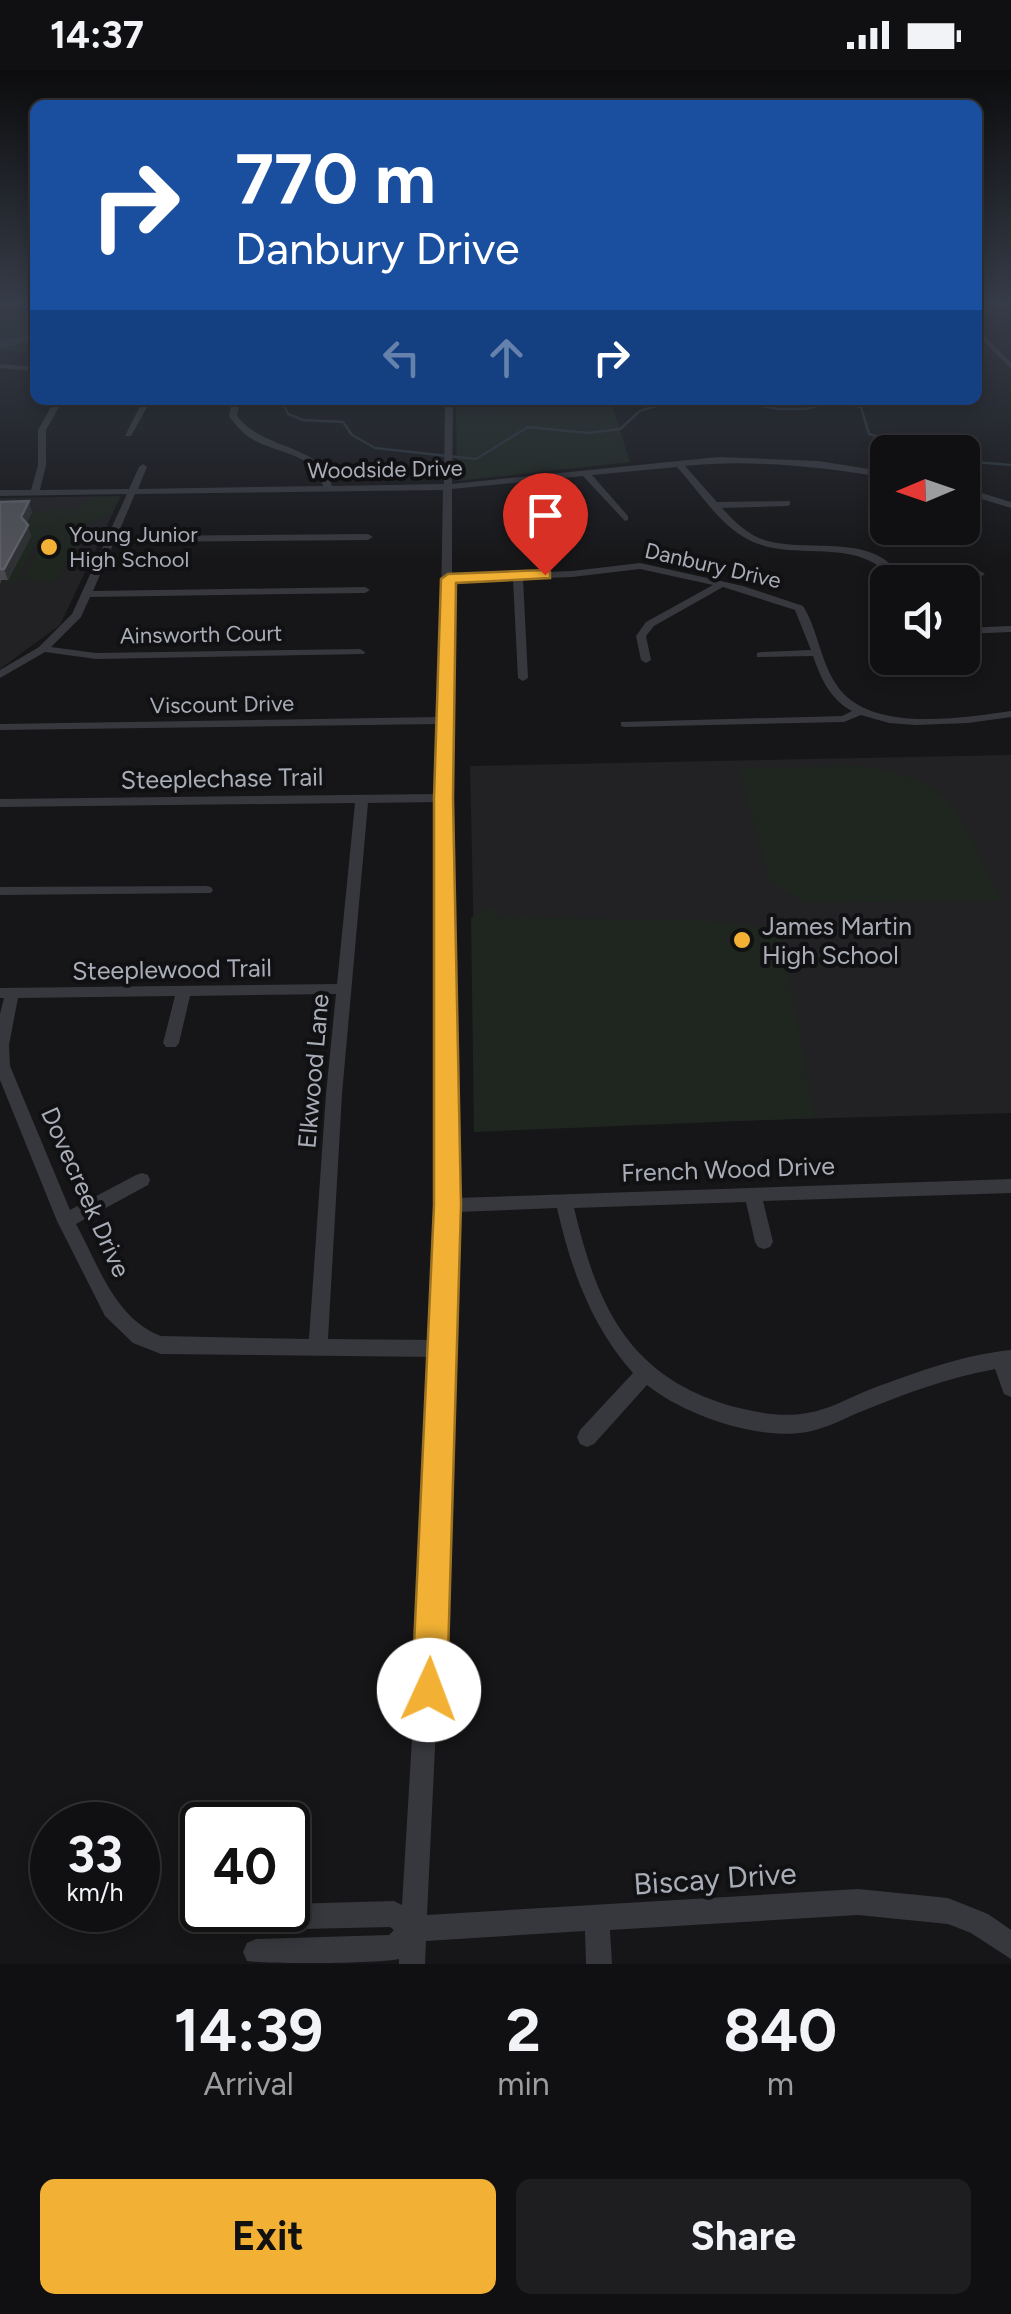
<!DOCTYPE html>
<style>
:root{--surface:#101012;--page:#1e1e20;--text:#f1f3f6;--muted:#9c9d9f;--line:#303032;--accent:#f2b134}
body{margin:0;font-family:Figtree,sans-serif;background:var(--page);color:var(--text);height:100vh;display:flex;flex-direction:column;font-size:38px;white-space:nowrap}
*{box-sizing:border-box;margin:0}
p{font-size:32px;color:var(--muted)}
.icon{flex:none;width:55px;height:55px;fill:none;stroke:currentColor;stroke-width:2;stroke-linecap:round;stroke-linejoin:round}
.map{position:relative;height:1894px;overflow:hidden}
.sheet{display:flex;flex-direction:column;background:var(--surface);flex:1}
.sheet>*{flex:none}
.hud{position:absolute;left:30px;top:30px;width:952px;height:305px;border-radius:15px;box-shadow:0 5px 15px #0003,0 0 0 2px var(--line);background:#1a4fa0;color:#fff;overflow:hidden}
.needle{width:65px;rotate:268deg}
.controls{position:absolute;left:870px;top:365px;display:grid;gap:20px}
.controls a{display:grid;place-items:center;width:110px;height:110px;border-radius:15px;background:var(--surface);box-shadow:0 5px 15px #0003,0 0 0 2px var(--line);font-size:50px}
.speed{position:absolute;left:30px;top:1732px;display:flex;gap:20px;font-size:50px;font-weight:700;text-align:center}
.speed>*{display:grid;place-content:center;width:130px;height:130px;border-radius:50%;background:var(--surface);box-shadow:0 5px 15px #0003,0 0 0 2px var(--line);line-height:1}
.speed small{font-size:25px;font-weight:400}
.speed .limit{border:5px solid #111;border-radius:15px;background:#fff;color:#111}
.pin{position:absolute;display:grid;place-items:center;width:85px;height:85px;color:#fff;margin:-102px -42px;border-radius:50% 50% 50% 0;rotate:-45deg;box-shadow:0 0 10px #0007}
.pin .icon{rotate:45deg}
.me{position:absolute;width:110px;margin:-55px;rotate:2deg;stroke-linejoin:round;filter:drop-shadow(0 0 8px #0008)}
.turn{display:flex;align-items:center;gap:35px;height:210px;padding:0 40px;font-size:45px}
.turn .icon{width:130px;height:130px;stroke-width:2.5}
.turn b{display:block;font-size:70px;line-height:85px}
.lanes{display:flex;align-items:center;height:95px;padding:0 40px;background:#0003;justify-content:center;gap:50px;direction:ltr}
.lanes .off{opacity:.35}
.eta{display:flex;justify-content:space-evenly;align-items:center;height:170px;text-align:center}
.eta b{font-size:60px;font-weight:700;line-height:70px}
.primary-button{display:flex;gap:20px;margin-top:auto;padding:20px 40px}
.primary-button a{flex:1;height:115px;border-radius:15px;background:var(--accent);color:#111;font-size:40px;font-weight:700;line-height:115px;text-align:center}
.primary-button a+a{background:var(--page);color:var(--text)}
.status{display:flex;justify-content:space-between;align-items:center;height:70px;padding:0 50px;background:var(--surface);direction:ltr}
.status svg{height:28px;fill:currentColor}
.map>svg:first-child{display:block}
.built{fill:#222225}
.green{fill:#1e261f}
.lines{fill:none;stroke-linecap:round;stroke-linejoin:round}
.stream{stroke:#2c353c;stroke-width:2.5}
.river{fill:#2c353c;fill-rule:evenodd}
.minor{fill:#37383d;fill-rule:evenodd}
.wall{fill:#47494d}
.shaded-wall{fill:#2f3033}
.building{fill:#525359;stroke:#5f6168;stroke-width:2.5}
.route{fill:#f2b134;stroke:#9d7322;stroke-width:2.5}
.poi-dot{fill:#f2b134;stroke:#111113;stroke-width:4}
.labels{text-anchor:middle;stroke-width:8;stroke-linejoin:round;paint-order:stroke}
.far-street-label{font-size:22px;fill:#a8adb8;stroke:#111113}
.far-poi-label{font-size:22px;fill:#a8adb8;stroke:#111113;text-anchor:start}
.street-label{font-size:25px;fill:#a8adb8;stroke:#111113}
.poi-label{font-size:25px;fill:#a8adb8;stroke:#111113;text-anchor:start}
.near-street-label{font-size:30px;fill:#a8adb8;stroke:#111113}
</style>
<div class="status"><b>14:37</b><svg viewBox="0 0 49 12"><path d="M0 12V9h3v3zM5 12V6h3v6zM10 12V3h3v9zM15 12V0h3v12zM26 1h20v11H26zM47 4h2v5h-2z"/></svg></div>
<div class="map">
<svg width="1011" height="1894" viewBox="0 0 1011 1894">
<rect width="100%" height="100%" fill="#161618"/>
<path class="built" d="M121,426L60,555L0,599V428Z
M1011,685V1043L478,1058L470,696Z"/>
<path class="green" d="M0,246H35V283L0,281Z
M456,330H611L630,392L457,411Z
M95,427H119L112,443L82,456L56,512L24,511L49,458Z
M72,438L40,465L18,508L20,513H0L8,510L29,470L22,462L32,442Z
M862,696C961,711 961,748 1000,830L804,833L770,812L739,698Z
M484,840H498L499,847L711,851L780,859L815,1048L474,1062L471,848Z"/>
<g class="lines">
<path class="stream" d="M291,330L284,335L288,344L303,350L343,352L352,365L375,378L476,389L528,357L588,363L620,359L640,341L674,330
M329,330L365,336L384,330
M728,330L778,339H806L832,332L861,337L869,364L930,382
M962,391L1011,395"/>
<path class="river" d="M35,259V267L26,273L0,278V270L19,268Z"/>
<path class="minor" d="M978,259L1011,293V299L978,265Z
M0,294L35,297V301L0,298Z
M55,330H63L46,360V395L40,420L129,419L139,397L143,394L147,397L138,419L323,416C316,383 277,384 252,369C242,363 236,355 229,346L232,330H240L237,346C265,382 322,373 332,416L444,414L445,330H453L452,414L718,387L818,391L888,402V408C821,397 753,389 685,396L717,432L790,431V435L787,436L722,438C732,449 745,462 759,468C801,485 867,461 898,502L980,501L985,504L980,507L902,508L905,512H895C859,463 797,494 749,470C719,455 699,421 677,397L592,405L628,446V450L625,451L583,406L452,419V506L572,501L640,493L743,516L803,536C818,560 820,590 836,614C867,664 962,648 1011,641V647L968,653L915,655L889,653L861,645L844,652L625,657L621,656V652L842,646L852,641C830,629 821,609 813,586L757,587V583L761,582L811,580L795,540L723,517L654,556L646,566L651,590L646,593L641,590L636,566L646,552L713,515L640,499L572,507L523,509L528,608L523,611L518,608L513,509L452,512L450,728L456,1128L1011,1109V1123L763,1131L773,1172L770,1177L764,1179L758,1177L755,1172L746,1132L574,1138C597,1235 628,1306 731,1336C755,1342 782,1348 807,1343C829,1340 850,1327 871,1319C917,1302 962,1285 1011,1280V1327L1004,1324L995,1299L991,1300C947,1308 907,1323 865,1340C847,1347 828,1358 807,1362C759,1371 684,1345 647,1315L594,1374L587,1377L580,1374L577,1367L580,1360L633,1303C591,1256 571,1199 557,1138L457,1142L454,1279L427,1845L858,1819L948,1828L988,1844L1011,1860V1889L971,1863L948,1854L858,1845L610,1860L612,1894H586L585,1861L426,1871L425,1894H399V1889C378,1894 265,1894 247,1891L243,1882L247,1873L256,1869L389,1865L394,1860L390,1857L259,1860L250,1856L246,1847L249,1840H288V1834L394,1831L402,1835L435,1287L161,1284L133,1273L105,1246L57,1151L0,1010V944L4,928H0V918L337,914L355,733L0,737V729L438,724L439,654L0,660V654L439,647L443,420L135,424L117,466L368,464L373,467L368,470L114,472L93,521L365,517L370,520L365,523L90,527L81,547L51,577L96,583L360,579L365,582L364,584L96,589L45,582L0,608V600L39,577L72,544L127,424L0,426V420H31L38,395V360ZM438,732L439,1135L436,1270L328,1269L342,1024L368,733ZM336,924L326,1024L309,1269L161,1266C115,1249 98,1194 76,1154L148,1115L150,1110L148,1105L142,1103L136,1105L70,1140L10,996L9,975L18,928L175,926L163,973L166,977H176L179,973L190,926Z
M143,330H151L131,366H125Z
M962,417L1011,432V438L962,423Z
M1011,556V562L962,564V558Z
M206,816L211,817L213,820L211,823L0,825V817Z"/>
</g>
<path class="wall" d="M0,432L32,442L26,453L31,466L8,510H1L0,515Z"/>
<path class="shaded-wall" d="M29,431L32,442L24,458L21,447Z
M28,455L31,466L8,510L4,499Z"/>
<path class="building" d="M29,431L21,447L28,455L4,499H0V432Z"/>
<linearGradient id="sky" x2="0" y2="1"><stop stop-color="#0c0c0d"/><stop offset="0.47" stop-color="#363c48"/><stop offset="1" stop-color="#363c48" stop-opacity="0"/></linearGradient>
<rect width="1011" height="496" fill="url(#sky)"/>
<path class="route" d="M545,500L550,502V508L456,513L453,728L461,1135L447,1620L442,1632L429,1637L417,1632L412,1620L434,1135V728L441,509L448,504Z"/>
<g class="poi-dot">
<circle cx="49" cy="477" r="10"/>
<circle cx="742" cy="870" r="10"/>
</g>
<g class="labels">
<g class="far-street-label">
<text transform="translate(385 399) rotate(-1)" y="8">Woodside Drive</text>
<text transform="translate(713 495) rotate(13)" y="8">Danbury Drive</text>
<text transform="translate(201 564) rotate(-1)" y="8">Ainsworth Court</text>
<text transform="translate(222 634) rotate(-1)" y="8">Viscount Drive</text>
</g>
<g class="far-poi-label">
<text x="69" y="472">Young Junior<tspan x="69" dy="25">High School</tspan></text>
</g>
<g class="street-label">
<text transform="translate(222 708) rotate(-1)" y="9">Steeplechase Trail</text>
<text transform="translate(172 899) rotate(-1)" y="9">Steeplewood Trail</text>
<text transform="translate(313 1001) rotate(-85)" y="9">Elkwood Lane</text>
<text transform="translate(728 1099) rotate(-2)" y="9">French Wood Drive</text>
<text transform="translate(86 1122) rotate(66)" y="9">Dovecreek Drive</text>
</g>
<g class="poi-label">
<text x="762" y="865">James Martin<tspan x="762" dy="29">High School</tspan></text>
</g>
<g class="near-street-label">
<text transform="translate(715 1809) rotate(-4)" y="10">Biscay Drive</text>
</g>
</g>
</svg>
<div class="controls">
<a><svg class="needle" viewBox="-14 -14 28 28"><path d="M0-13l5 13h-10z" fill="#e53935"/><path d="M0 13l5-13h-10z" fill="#9c9d9f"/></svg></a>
<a><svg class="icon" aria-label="sound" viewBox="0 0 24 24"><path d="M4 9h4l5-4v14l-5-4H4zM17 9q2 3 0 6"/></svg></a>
</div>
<div class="speed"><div>33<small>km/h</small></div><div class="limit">40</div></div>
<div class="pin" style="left:545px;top:505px;background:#d93025"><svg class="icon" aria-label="arrive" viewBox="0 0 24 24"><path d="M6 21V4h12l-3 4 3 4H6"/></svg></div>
<svg class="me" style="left:429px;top:1620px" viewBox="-20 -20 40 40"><circle r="19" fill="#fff"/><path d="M0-13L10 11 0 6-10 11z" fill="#f2b134"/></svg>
<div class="hud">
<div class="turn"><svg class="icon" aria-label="right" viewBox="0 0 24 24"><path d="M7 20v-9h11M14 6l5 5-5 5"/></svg><div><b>770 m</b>Danbury Drive</div></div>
<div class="lanes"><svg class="icon off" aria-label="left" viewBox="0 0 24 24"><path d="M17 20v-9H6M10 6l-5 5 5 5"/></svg><svg class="icon off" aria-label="ahead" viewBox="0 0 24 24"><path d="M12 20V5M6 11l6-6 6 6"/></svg><svg class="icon" aria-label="right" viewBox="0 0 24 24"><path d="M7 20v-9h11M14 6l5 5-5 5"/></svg></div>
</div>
</div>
<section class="sheet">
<div class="eta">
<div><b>14:39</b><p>Arrival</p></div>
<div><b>2</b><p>min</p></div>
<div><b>840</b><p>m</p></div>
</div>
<div class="primary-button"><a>Exit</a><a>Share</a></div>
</section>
